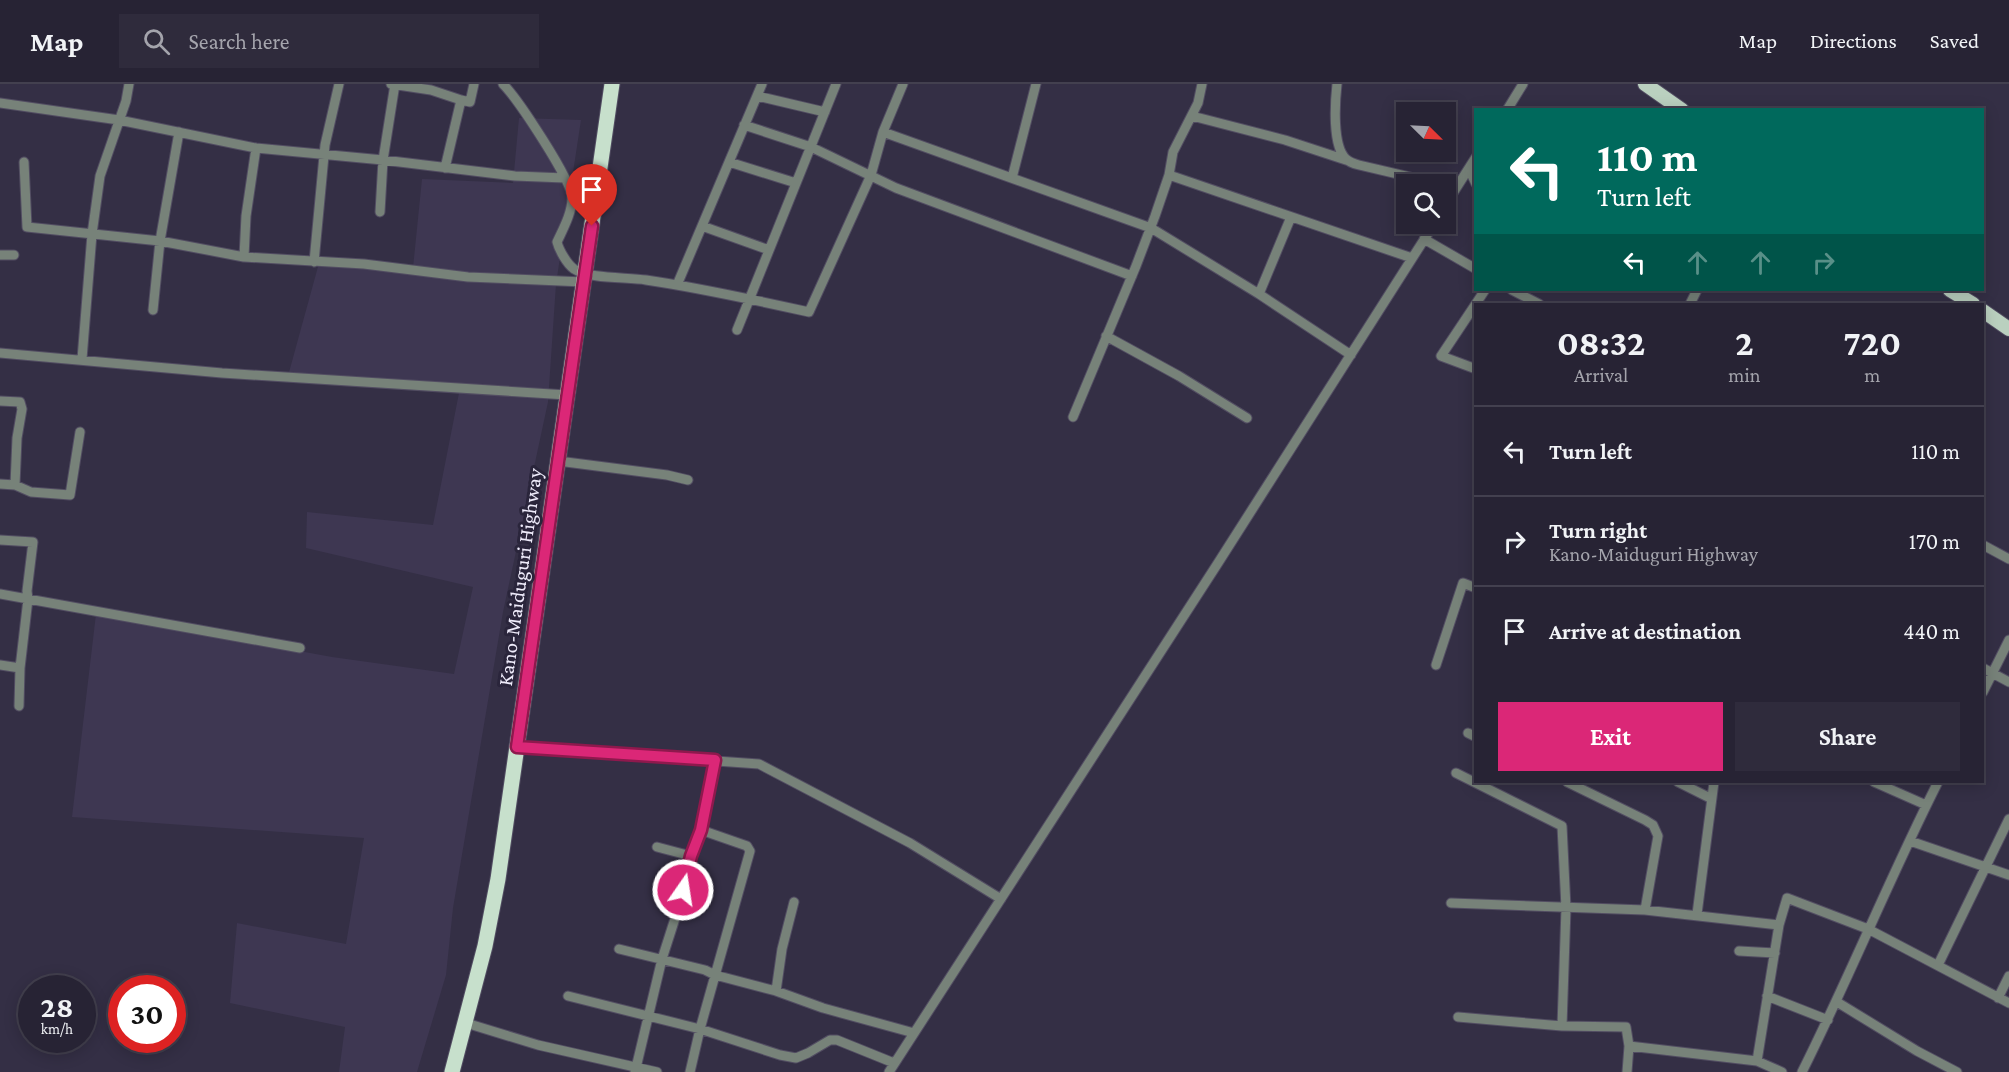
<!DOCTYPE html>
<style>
:root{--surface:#272334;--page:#2f2b3c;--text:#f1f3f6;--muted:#a4a4ac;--line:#43404f;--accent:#db2777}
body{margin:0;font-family:"Crimson Pro",serif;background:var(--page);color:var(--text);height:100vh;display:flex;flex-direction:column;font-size:22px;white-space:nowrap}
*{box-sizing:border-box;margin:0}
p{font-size:20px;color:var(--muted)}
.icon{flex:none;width:33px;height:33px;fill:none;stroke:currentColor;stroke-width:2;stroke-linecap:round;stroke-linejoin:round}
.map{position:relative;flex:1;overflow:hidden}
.details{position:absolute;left:1474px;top:219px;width:510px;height:480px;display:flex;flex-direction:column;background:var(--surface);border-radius:0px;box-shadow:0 3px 15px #0003,0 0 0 2px var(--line)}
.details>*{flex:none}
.guide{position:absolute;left:1474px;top:24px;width:510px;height:183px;border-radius:0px;box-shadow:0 3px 15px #0003,0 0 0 2px var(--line);background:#00695c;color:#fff;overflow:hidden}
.needle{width:39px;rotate:114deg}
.tools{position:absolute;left:1396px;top:18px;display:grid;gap:12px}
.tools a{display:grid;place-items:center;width:60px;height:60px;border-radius:0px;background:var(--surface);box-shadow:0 3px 15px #0003,0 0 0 2px var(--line);font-size:30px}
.speed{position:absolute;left:18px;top:891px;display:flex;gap:12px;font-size:30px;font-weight:700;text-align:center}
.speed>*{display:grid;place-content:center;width:78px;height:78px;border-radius:50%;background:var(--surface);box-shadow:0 3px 15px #0003,0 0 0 2px var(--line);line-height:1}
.speed small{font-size:15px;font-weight:400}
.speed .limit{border:9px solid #d22;background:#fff;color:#111}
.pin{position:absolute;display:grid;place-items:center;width:51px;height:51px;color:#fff;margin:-62px -26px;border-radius:50% 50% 50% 0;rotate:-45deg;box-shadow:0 0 6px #0007}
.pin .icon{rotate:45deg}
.me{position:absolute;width:66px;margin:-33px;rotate:13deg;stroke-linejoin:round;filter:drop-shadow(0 0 4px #0008)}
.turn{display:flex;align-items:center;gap:21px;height:126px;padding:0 24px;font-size:27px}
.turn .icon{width:78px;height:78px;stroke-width:2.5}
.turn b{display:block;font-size:42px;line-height:51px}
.lanes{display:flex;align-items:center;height:57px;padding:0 24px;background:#0003;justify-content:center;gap:30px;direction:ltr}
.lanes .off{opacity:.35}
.eta{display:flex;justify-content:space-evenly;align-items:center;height:102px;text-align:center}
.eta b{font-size:36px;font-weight:700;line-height:42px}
.button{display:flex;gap:12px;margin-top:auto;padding:12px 24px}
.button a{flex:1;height:69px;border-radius:0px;background:var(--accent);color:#fff;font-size:24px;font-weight:700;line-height:69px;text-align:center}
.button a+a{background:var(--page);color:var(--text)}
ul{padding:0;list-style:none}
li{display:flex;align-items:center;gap:18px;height:90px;padding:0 24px;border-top:2px solid var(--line)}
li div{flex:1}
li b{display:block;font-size:22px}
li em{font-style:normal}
header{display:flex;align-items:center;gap:36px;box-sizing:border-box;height:84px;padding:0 30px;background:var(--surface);border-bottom:2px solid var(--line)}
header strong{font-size:28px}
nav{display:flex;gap:33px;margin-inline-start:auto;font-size:21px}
.search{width:420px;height:54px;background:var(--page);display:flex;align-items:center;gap:15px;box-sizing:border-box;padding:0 21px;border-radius:0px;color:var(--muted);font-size:22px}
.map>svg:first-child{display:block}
.built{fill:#3e3752}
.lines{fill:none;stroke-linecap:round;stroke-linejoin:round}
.minor-casing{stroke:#524d62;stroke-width:11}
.primary-casing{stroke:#524d62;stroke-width:16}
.trunk-casing{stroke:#524d62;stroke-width:17}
.minor{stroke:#778279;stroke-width:9}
.primary{stroke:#bad0bf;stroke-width:14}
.trunk{stroke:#c7e0cc;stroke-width:15}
.route-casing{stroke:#8e194d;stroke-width:15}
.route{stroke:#db2777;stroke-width:10}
.labels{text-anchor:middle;stroke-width:6;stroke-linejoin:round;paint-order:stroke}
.street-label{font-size:21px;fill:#efecfb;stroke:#2a253b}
</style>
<header>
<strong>Map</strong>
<div class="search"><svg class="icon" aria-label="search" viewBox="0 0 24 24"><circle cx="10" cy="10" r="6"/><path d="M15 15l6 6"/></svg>Search here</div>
<nav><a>Map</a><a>Directions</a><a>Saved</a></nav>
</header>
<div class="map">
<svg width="2009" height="988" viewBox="0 0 2009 988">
<rect width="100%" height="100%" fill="#342f45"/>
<path class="built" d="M519,34L581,36L556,200L548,318L503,528L453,824L446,891L417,988H339L345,943L230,919L237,839L346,860L364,754L72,733L96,530L332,573L454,590L473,503L306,464L307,428L433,441L459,309L288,292L319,179L413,184L422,95L513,99Z"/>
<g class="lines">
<g class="minor-casing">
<path id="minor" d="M391,0L431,6L461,16
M503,0C517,14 572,96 572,114C572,129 563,145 557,158C559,166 567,180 574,185C589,195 627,193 646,196C701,204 755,216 809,228L871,91L883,48L903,0
M1337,0C1335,18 1332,62 1346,75C1349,78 1355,80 1359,81L1440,100
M757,12L825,28
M0,19L119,36L256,64L383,76L515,92L565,94
M1507,26L1523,0
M1192,32L1285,56L1346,76
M744,41L811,63L896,104L1132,192
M883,48L1151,144L1259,210L1351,271
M24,78L27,143L160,157L244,173L364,180L468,193L584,198
M729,78L796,99
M445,84L461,16L470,18L474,0
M1469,85L1476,100
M1169,91L1412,174
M1012,94L1036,0
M1446,120L1476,73
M380,128L383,76L395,0
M702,142L769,166
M1424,155L1476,185
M0,171H14
M244,173L246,132L256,64
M314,178L325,61L339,0
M677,201L762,0
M1512,206L1539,220
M1259,210L1291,133
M1690,220L1697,206
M153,226L160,157L179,48
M737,246L836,0
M1106,252L1179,292L1247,334
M0,269L222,289L567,311
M82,275L92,150L100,92L126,17L129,0
M1476,285L1441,272L1485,206
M0,317L20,318L22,325L17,354L15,401
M1073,333L1136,182L1155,132L1169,91L1173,68L1198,19L1202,0
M558,377L667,391L688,396
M0,400L15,401L31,408L70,411L80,348
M0,456L33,458L27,507L28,515L20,584L19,622
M1983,461L2009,475
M0,510L300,564
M0,581L20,584
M1436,581L1463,499L1476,504
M1983,584L2009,598
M1983,608L2009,556
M1468,649L1476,653
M517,663L759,680L910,759L1001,815
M1456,689L1562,742L1566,824L1562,942
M1567,698L1645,736L1653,741L1658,752L1645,826
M1678,698L1710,714
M1874,698L1926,721
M1910,757L2009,791
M657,763L691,772
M1451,819L1645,826L1779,841
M1697,830L1714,698
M619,865L705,886L715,891L776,907L823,924L914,949
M1739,867L1775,869
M1938,881L2009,735
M776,907L782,865L794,818
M568,912L700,945L780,971L796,974L808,969L830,956H837L894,979
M1767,912L1828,936
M1998,914L2009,892
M1837,918L1917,967L1957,988
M1458,933L1562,942L1626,943L1629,962L1627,988
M466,939L538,961L657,988
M1629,962L1757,977L1782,988
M1757,977L1779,841L1787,814L1868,845L2009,919
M635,988L662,875L679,822L691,772L701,746L715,676
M690,988L700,945L750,767L747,762L701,746
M889,988L1218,479L1434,140
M1802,988C1850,892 1890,793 1938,698"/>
</g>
<g class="primary-casing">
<path id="primary" d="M1645,0L1682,26
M1950,206L1973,220
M1983,227L2009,245"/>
</g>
<g class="trunk-casing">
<path id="trunk" d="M452,988L485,862L498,795L612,0"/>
</g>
<use href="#minor" class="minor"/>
<use href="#primary" class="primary"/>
<use href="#trunk" class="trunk"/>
</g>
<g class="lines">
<g class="route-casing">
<path id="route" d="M592,142L517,663L715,676L701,746L691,772L683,806"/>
</g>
<use href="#route" class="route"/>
</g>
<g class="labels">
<g class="street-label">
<text transform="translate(520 493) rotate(-82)" y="7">Kano-Maiduguri Highway</text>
</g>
</g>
</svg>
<div class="tools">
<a><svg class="needle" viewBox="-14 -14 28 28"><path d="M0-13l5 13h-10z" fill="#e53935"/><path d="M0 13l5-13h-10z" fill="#a4a4ac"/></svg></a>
<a><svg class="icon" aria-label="search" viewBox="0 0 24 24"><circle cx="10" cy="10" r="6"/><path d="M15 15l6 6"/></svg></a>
</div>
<div class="speed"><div>28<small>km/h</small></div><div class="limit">30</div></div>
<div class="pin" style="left:592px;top:142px;background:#d93025"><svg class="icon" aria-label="arrive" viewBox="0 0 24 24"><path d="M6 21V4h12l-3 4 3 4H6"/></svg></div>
<svg class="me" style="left:683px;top:806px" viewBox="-20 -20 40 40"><circle r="17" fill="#db2777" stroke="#fff" stroke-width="3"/><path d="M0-11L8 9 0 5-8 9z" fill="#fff"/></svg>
<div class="guide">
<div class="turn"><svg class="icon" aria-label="left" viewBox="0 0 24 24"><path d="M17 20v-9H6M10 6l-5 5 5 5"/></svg><div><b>110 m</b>Turn left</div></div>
<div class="lanes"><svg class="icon" aria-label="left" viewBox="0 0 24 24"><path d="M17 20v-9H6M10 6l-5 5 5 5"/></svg><svg class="icon off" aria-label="ahead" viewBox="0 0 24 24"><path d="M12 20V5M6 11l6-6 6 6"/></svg><svg class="icon off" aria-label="ahead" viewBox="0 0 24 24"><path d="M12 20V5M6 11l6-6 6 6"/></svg><svg class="icon off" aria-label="right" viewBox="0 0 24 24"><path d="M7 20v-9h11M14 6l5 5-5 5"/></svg></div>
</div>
<section class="details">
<div class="eta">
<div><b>08:32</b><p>Arrival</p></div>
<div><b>2</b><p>min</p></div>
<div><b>720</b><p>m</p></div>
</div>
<ul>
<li><svg class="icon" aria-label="left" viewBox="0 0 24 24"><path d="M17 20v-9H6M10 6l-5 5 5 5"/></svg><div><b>Turn left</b></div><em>110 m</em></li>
<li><svg class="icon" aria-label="right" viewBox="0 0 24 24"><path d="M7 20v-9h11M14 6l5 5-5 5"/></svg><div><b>Turn right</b><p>Kano-Maiduguri Highway</p></div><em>170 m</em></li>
<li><svg class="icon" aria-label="arrive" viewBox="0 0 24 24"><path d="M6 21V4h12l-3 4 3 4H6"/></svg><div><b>Arrive at destination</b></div><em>440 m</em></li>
</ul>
<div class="button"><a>Exit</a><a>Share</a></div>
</section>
</div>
